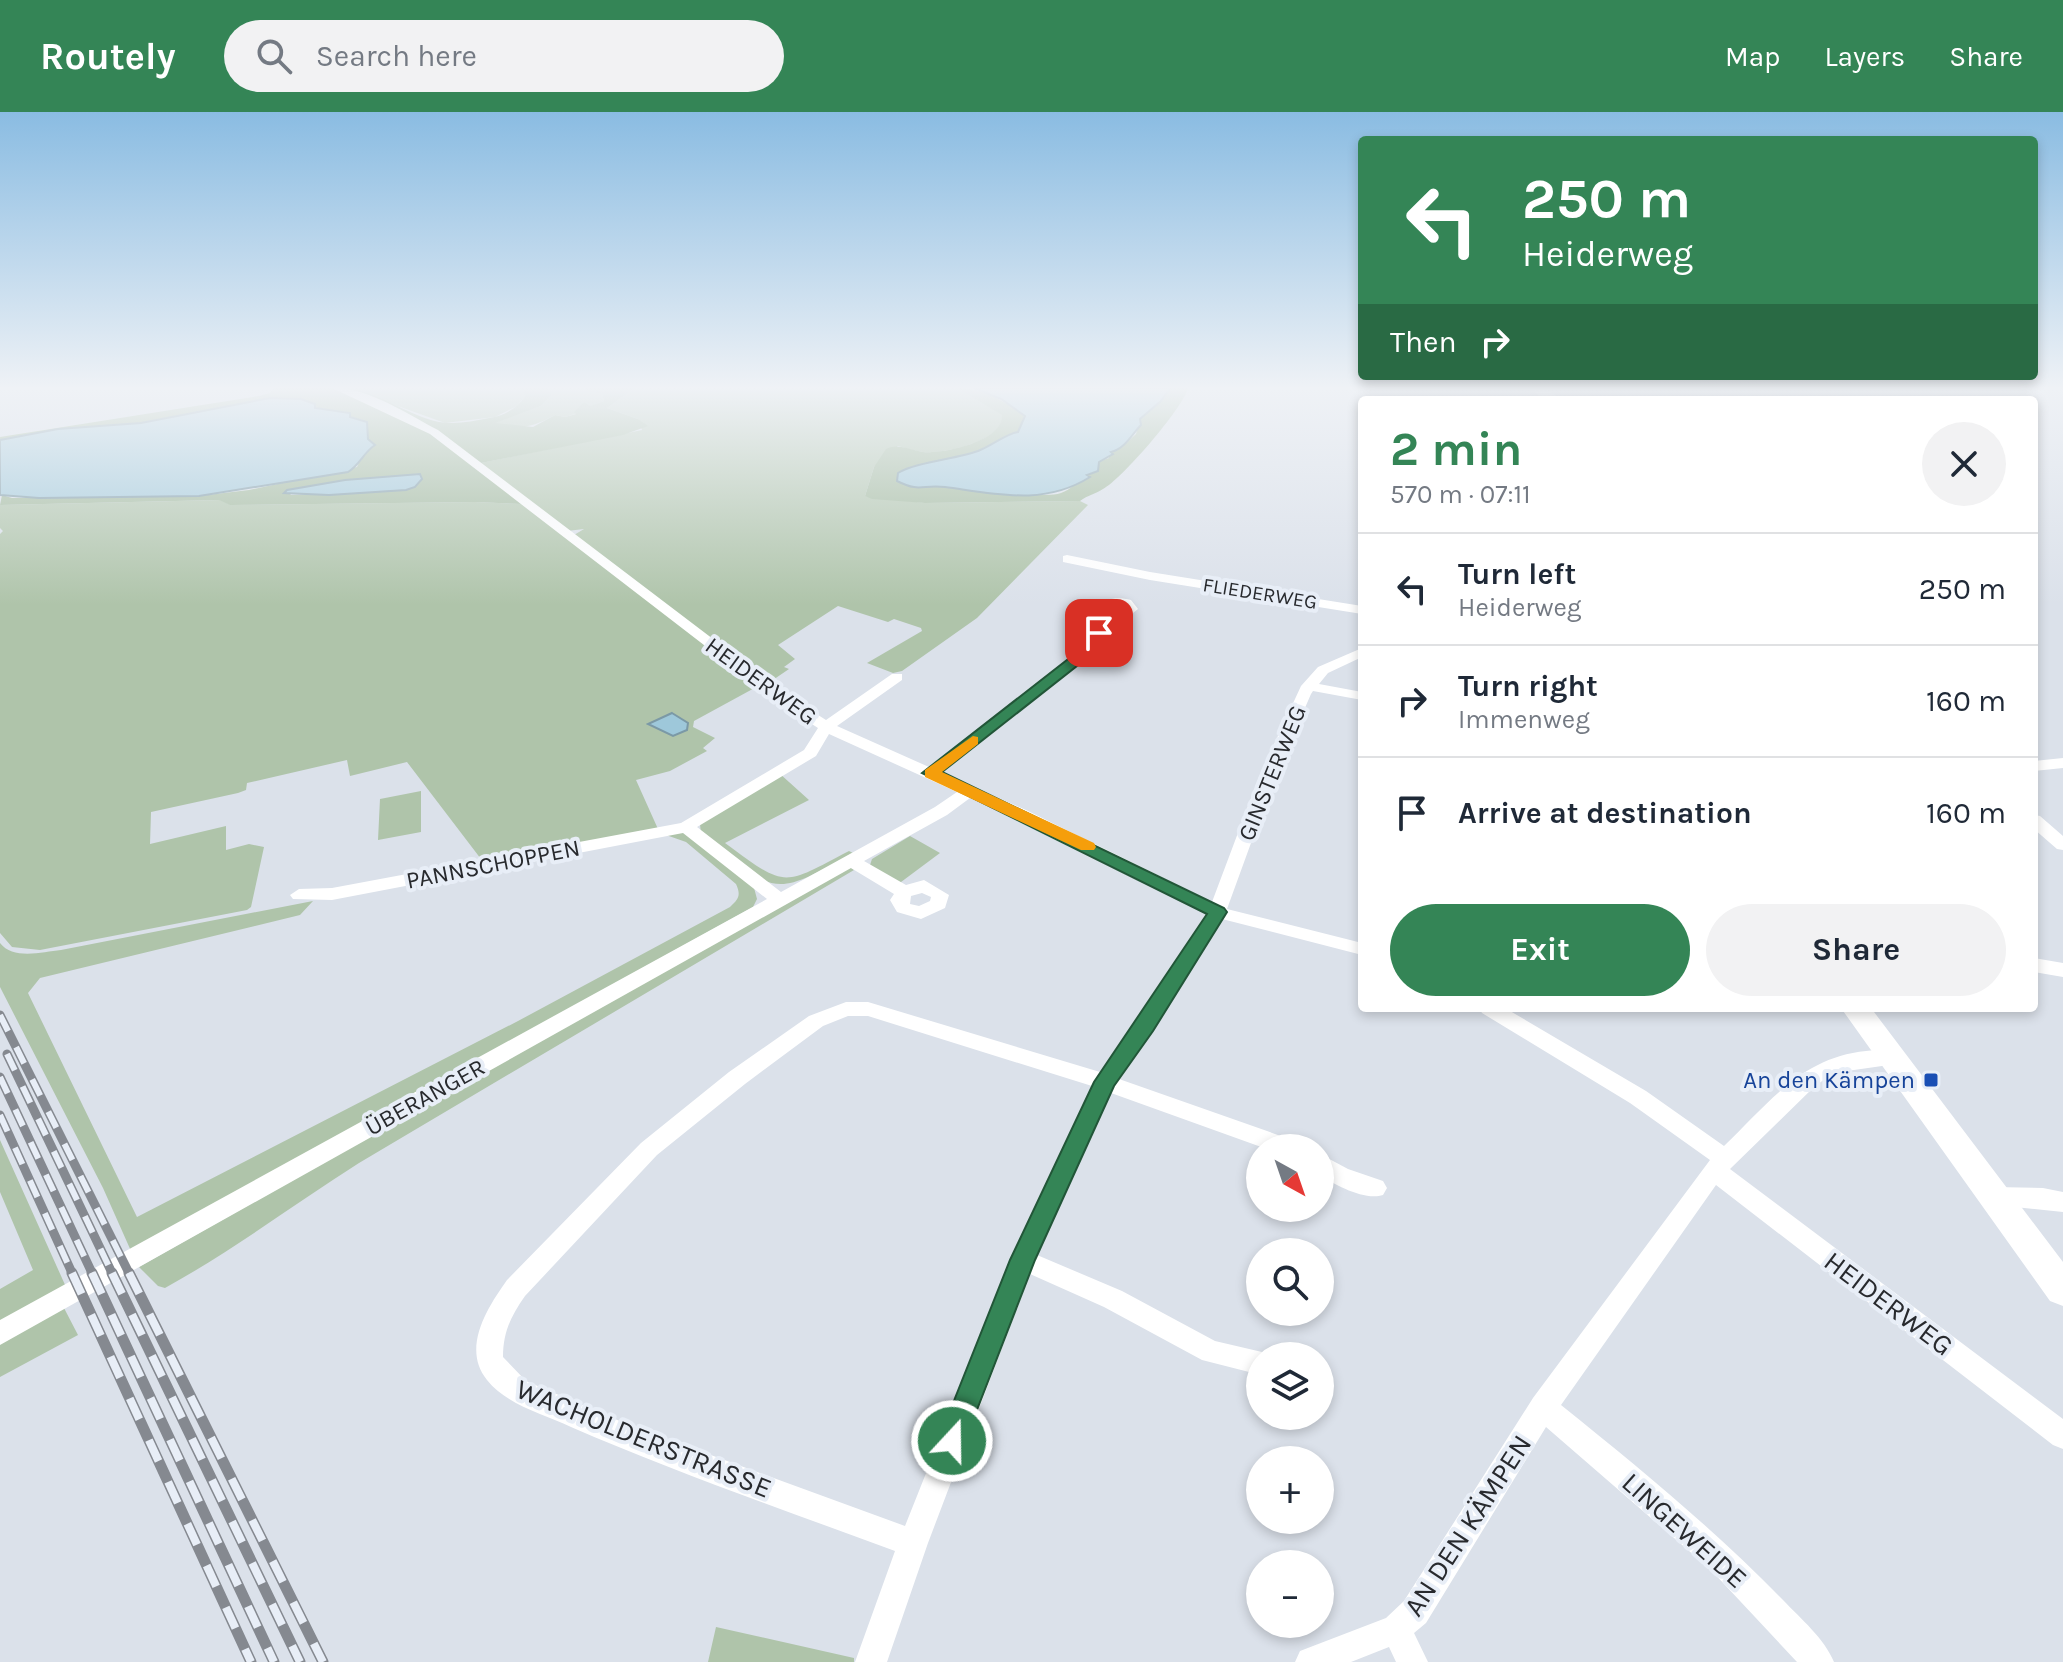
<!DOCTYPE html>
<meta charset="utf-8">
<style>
:root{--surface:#fff;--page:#f2f2f3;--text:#1f2937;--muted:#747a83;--line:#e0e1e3;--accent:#348556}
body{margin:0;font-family:Karla,sans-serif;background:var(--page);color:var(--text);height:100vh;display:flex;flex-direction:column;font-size:30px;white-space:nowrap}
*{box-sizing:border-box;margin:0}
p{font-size:26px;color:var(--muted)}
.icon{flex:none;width:44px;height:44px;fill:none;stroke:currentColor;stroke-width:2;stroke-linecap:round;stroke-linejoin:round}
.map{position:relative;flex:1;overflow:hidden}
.side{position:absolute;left:1358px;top:284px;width:680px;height:616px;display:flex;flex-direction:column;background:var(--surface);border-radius:8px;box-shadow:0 4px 12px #0003}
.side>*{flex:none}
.hud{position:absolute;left:1358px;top:24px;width:680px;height:244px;border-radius:8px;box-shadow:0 4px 12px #0003;background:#348556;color:#fff;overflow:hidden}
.needle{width:52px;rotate:140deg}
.fabs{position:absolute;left:1246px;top:1022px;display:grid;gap:16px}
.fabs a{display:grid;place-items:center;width:88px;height:88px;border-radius:50%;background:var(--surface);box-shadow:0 4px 12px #0003;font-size:40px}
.pin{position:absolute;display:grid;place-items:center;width:68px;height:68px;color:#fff;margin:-34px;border-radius:16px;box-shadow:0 4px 12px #0006}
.me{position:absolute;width:88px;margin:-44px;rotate:21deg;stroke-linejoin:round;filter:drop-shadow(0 0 6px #0008)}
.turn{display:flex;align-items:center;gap:28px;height:168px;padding:0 32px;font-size:36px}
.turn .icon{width:104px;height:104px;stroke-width:2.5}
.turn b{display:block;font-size:56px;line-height:68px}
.then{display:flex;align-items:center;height:76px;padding:0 32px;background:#0003;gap:16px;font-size:30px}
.round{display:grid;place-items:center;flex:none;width:84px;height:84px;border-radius:42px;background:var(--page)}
.overview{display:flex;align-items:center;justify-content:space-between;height:136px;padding:0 32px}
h1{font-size:48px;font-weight:700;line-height:60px;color:var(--accent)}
.cta{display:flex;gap:16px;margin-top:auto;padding:16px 32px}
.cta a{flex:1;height:92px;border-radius:48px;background:var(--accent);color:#fff;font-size:32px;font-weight:700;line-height:92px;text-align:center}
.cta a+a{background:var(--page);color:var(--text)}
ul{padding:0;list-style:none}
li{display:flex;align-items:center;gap:24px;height:112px;padding:0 32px;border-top:2px solid var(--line)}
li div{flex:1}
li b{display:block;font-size:30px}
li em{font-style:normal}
header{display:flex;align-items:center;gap:48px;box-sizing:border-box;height:112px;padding:0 40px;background:var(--accent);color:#fff}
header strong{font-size:38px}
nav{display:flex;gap:44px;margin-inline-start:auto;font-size:28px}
.search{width:560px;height:72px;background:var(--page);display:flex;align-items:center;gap:20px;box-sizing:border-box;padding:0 28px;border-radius:44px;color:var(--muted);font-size:30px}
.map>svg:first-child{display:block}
.green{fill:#afc4aa}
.forest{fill:#9eb798;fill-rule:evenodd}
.water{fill:#9ec8da;stroke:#7b99a6;stroke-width:2}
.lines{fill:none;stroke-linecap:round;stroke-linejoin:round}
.street{fill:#fff;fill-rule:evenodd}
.secondary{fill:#fff;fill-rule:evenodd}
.rail-far1-casing{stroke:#858990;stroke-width:9}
.rail-casing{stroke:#858990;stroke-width:11}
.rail-far1{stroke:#e8eef7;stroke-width:6;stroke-dasharray:18;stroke-linecap:butt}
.rail{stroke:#e8eef7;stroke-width:8;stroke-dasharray:23;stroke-linecap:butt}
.route{fill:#348556;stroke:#225638;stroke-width:2}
.slow{fill:#f59e0b}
.transit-dot{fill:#1a4fb4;stroke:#e8eef7;stroke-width:3}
.labels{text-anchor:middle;stroke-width:8;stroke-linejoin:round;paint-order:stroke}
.far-street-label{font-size:20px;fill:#282a2e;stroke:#e8eef7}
.street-label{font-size:24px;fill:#282a2e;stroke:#e8eef7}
.transit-label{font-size:24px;fill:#164399;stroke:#e8eef7;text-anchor:end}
.near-street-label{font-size:28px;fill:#282a2e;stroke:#e8eef7}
</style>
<header>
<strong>Routely</strong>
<div class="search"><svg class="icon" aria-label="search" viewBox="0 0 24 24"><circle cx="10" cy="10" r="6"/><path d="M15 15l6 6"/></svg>Search here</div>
<nav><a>Map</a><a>Layers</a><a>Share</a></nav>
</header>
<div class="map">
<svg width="2063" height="1550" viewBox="0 0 2063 1550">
<rect width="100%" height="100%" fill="#dbe1ea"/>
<path class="green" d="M348,276H519L525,284L517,294L495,305L445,311Z
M547,276H608L586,279L602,282L604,289L575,300L578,301L565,305L555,303C532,316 519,318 493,311L541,294L552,283Z
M635,276H957L1003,303C1004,329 943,342 923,340C915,339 906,336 898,334L874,355L865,384L925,391L1080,389L1088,393L977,506L902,559L893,561L867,551L922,519L921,516L894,507L888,510L838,494L778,533L795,547L784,555L789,557L767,572L574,423L584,417L567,419L476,352L642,318L638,307L607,296Z
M220,388L231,393L475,390L522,392L760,573L694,609L693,615L715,626L703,636L707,639L670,659L636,668L658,717L484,751L407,650L350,664L347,648L247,671L246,678L238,681L151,700L150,732L226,714V738L249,732L264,735L251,795L247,798L40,838L12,835L0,821V422L3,419L0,416V393Z
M779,661L809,688L725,731C787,777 782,774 849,739L853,741C767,790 777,779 701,722L700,712Z
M421,679V720L378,728L380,687Z
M679,720L688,721L753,772L757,787L753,795L131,1139L103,1076L0,875V831C13,848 42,840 61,838L313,789L300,803L40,866L28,881L137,1105L518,909L730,795C739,787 741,783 736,772L686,730L666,723L549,746Z
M910,724L940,741L897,773L870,753L872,747Z
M848,754L854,758L359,1051C294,1092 234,1138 165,1176L158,1174L139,1155Z
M0,1028L66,1175L0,1210V1177L33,1158L0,1080Z
M64,1196L78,1223L0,1265V1232Z
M716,1515L854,1546V1550H708Z"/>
<path class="forest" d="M273,276H334L388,297L432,321L522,392L475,390L230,393L219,388L0,393L2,383L12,386L199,384L249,378L357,355L363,342L375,333L368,327L365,314L350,305V301L315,296L301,287L270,286L141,311L58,317L0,328V325L259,284L270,281ZM345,368H372L415,375L378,380L291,383L287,378Z
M339,276C375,276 405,303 439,310C456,313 473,309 489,306C503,304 517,297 525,284L519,276H547L552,283L541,294L495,311L533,315L555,303L565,305L576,302L574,300L584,290L590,294L604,289L602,282L585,279L589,276H635L607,296L638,307L648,314L623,323L476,352L392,296Z
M957,276C985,276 1003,289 1025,304L1018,320L977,339L938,351L927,375C961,373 996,384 1031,383C1040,382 1052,384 1061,381C1081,374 1089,351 1109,346V340L1124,333L1136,322L1140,307L1162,289L1170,276H1188C1183,296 1121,368 1103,377C1095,382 1088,383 1080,389L925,391L872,387L865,384L874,355L886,337C899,331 909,338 923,340C943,342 1004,329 1002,303Z"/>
<path class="water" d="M974,276H1170L1161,289L1140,307L1141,313C1132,322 1125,337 1111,340L1113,342L1099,350L1098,359L1087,363L1090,365C1044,394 997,382 945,375C922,372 921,381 897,369L898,361C916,350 956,347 978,339C992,334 1005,322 1018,320L1025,304L1001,287Z
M270,286L301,287L315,292V296L350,301V305L367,310L368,327L375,333C363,341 360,353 348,360L199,384L39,386L0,383V328L58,317L141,311Z
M420,362L422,367L415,375L406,378L329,383L284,381L287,378L345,368Z
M672,601L688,611L687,618L673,624L648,612Z"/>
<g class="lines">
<path class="street" d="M332,276C368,275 407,302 438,318L788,584L826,608L892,562H902V568L837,614L929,655L1072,544L1106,504L1099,495C1108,485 1118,485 1131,488L1138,497L1128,505L1119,506L1082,550L941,661L1026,698L1212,790L1259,665L1301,574L1318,555L1362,536V545L1328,561L1319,572L1362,580V588L1313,579L1311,582L1275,665L1227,797L1362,831V843L1222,807L1119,967L1298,1030L1301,1036H1264L1111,981L1037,1143L1122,1179L1215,1229L1262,1240L1260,1258L1253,1261L1202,1248L1104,1195L1030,1162L928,1431L887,1550H855L895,1439C787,1399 677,1361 571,1315C543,1302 507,1293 487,1268C461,1236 488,1195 507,1168L641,1031L729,960L809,904L846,890H868L1100,960L1206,802L970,686L947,703L864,749L906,773L924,768L949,783L945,796L921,807L897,800L890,788L894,782L851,756L0,1233V1208L767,787L683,721L332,788L293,787L290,783L299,777L332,776L681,711L804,638L818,616L778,590L430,322ZM1116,494L1122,495L1123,496L1115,497ZM829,622L957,680L935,695L781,780L697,715L816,644ZM922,781L931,785L930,789L919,794L910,792L911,784ZM848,904H868L1092,974L1011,1148L905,1414L629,1313L526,1269L503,1245C503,1220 511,1204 525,1184L657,1043L745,972L823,914Z
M1067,443L1150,460L1362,494V502L1150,468L1063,450V444Z
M2063,646V656L2034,659V649Z
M2034,703L2040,704L2063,724V738L2057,737L2034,717Z
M2034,846L2063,851V865L2034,860Z
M1479,896H1505L1646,979L1724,1034C1768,992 1802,945 1866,939C1876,938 1886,936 1896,939L1899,945L1896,951L1889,953L1833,961L1814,975L1730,1057L2063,1307V1337L2053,1333L1716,1073L1561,1293C1638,1355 1714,1417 1783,1488C1801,1507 1824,1526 1834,1550H1797L1711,1458L1546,1315L1426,1511L1414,1521L1428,1550H1396L1389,1535L1351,1550H1295L1300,1539L1386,1506L1404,1489L1533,1286L1710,1048L1630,991L1482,901Z
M1320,1042L1348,1057L1383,1069L1387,1076L1383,1083C1365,1089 1335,1073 1320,1063Z
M1993,1075L2043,1076L2063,1080V1100L1985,1092L1981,1085L1985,1078Z"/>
<path class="secondary" d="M1529,276H1545L1562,288H1545Z
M1841,896H1871L2063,1150V1194L2050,1189Z"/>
<g class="rail-far1-casing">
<path id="rail-far1" d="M0,903L130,1163
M7,942L113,1163
M0,965L93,1163
M0,1003L73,1163"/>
</g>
<g class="rail-casing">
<path id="rail" d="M72,1161L251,1550
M92,1161L274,1550
M112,1161L300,1550
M129,1161L323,1550"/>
</g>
<use href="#rail-far1" class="rail-far1"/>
<use href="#rail" class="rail"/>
</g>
<linearGradient id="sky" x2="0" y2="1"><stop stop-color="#8abce2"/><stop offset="0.56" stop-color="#eff2f6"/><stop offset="1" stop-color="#eff2f6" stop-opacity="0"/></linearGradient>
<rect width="2063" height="493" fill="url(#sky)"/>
<path class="route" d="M1099,517L1106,521L1082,550L942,660L1224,796L1227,800L1153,919L1114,974L1035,1148L961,1339L952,1343L942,1339L938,1329L1010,1148L1094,970L1207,802L922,661L1072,544L1094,518Z"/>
<path class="slow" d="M973,624L978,625V632L942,660L1094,731L1096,735L1094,738H1081L925,665V658Z"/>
<rect class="transit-dot" x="1923" y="960" width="16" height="16" rx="4"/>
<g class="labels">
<g class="far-street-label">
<text transform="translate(1260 481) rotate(9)" y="7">FLIEDERWEG</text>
</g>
<g class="street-label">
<text transform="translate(761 569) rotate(36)" y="8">HEIDERWEG</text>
<text transform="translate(1272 661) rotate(-68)" y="8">GINSTERWEG</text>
<text transform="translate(493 752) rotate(-11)" y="8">PANNSCHOPPEN</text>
<text transform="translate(425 985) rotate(-29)" y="8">ÜBERANGER</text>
</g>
<g class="transit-label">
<text x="1915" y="976">An den Kämpen</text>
</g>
<g class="near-street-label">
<text transform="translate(1889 1191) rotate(37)" y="10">HEIDERWEG</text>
<text transform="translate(644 1326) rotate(22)" y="10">WACHOLDERSTRASSE</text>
<text transform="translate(1467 1413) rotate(-57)" y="10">AN DEN KÄMPEN</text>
<text transform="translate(1685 1418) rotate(42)" y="10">LINGEWEIDE</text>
</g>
</g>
</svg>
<div class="fabs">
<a><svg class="needle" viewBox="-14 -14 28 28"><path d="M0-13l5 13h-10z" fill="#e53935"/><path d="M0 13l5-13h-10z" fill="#747a83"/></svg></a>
<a><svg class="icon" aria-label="search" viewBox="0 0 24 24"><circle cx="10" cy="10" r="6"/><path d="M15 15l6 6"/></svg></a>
<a><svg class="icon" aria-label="layers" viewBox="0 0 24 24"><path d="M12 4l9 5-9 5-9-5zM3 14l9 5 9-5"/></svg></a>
<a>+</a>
<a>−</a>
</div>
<div class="pin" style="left:1099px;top:521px;background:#d93025"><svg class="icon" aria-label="arrive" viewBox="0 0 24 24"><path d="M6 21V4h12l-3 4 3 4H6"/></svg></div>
<svg class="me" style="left:952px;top:1329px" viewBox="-20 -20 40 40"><circle r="17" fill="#348556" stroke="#fff" stroke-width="3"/><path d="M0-11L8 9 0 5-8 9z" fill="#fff"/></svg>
<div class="hud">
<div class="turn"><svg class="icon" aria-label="left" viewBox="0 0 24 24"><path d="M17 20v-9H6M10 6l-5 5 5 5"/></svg><div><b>250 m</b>Heiderweg</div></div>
<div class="then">Then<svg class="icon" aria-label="right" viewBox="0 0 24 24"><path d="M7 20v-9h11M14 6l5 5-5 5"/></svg></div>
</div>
<section class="side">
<div class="overview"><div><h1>2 min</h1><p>570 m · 07:11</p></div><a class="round"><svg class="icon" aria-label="close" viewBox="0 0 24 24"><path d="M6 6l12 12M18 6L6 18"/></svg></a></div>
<ul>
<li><svg class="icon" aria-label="left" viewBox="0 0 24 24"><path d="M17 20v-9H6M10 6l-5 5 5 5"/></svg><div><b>Turn left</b><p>Heiderweg</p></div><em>250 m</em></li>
<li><svg class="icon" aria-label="right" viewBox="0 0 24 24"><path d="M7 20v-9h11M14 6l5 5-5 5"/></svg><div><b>Turn right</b><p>Immenweg</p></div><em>160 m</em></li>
<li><svg class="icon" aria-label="arrive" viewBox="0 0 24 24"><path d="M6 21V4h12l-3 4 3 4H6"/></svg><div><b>Arrive at destination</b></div><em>160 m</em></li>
</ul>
<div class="cta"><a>Exit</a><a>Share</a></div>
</section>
</div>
